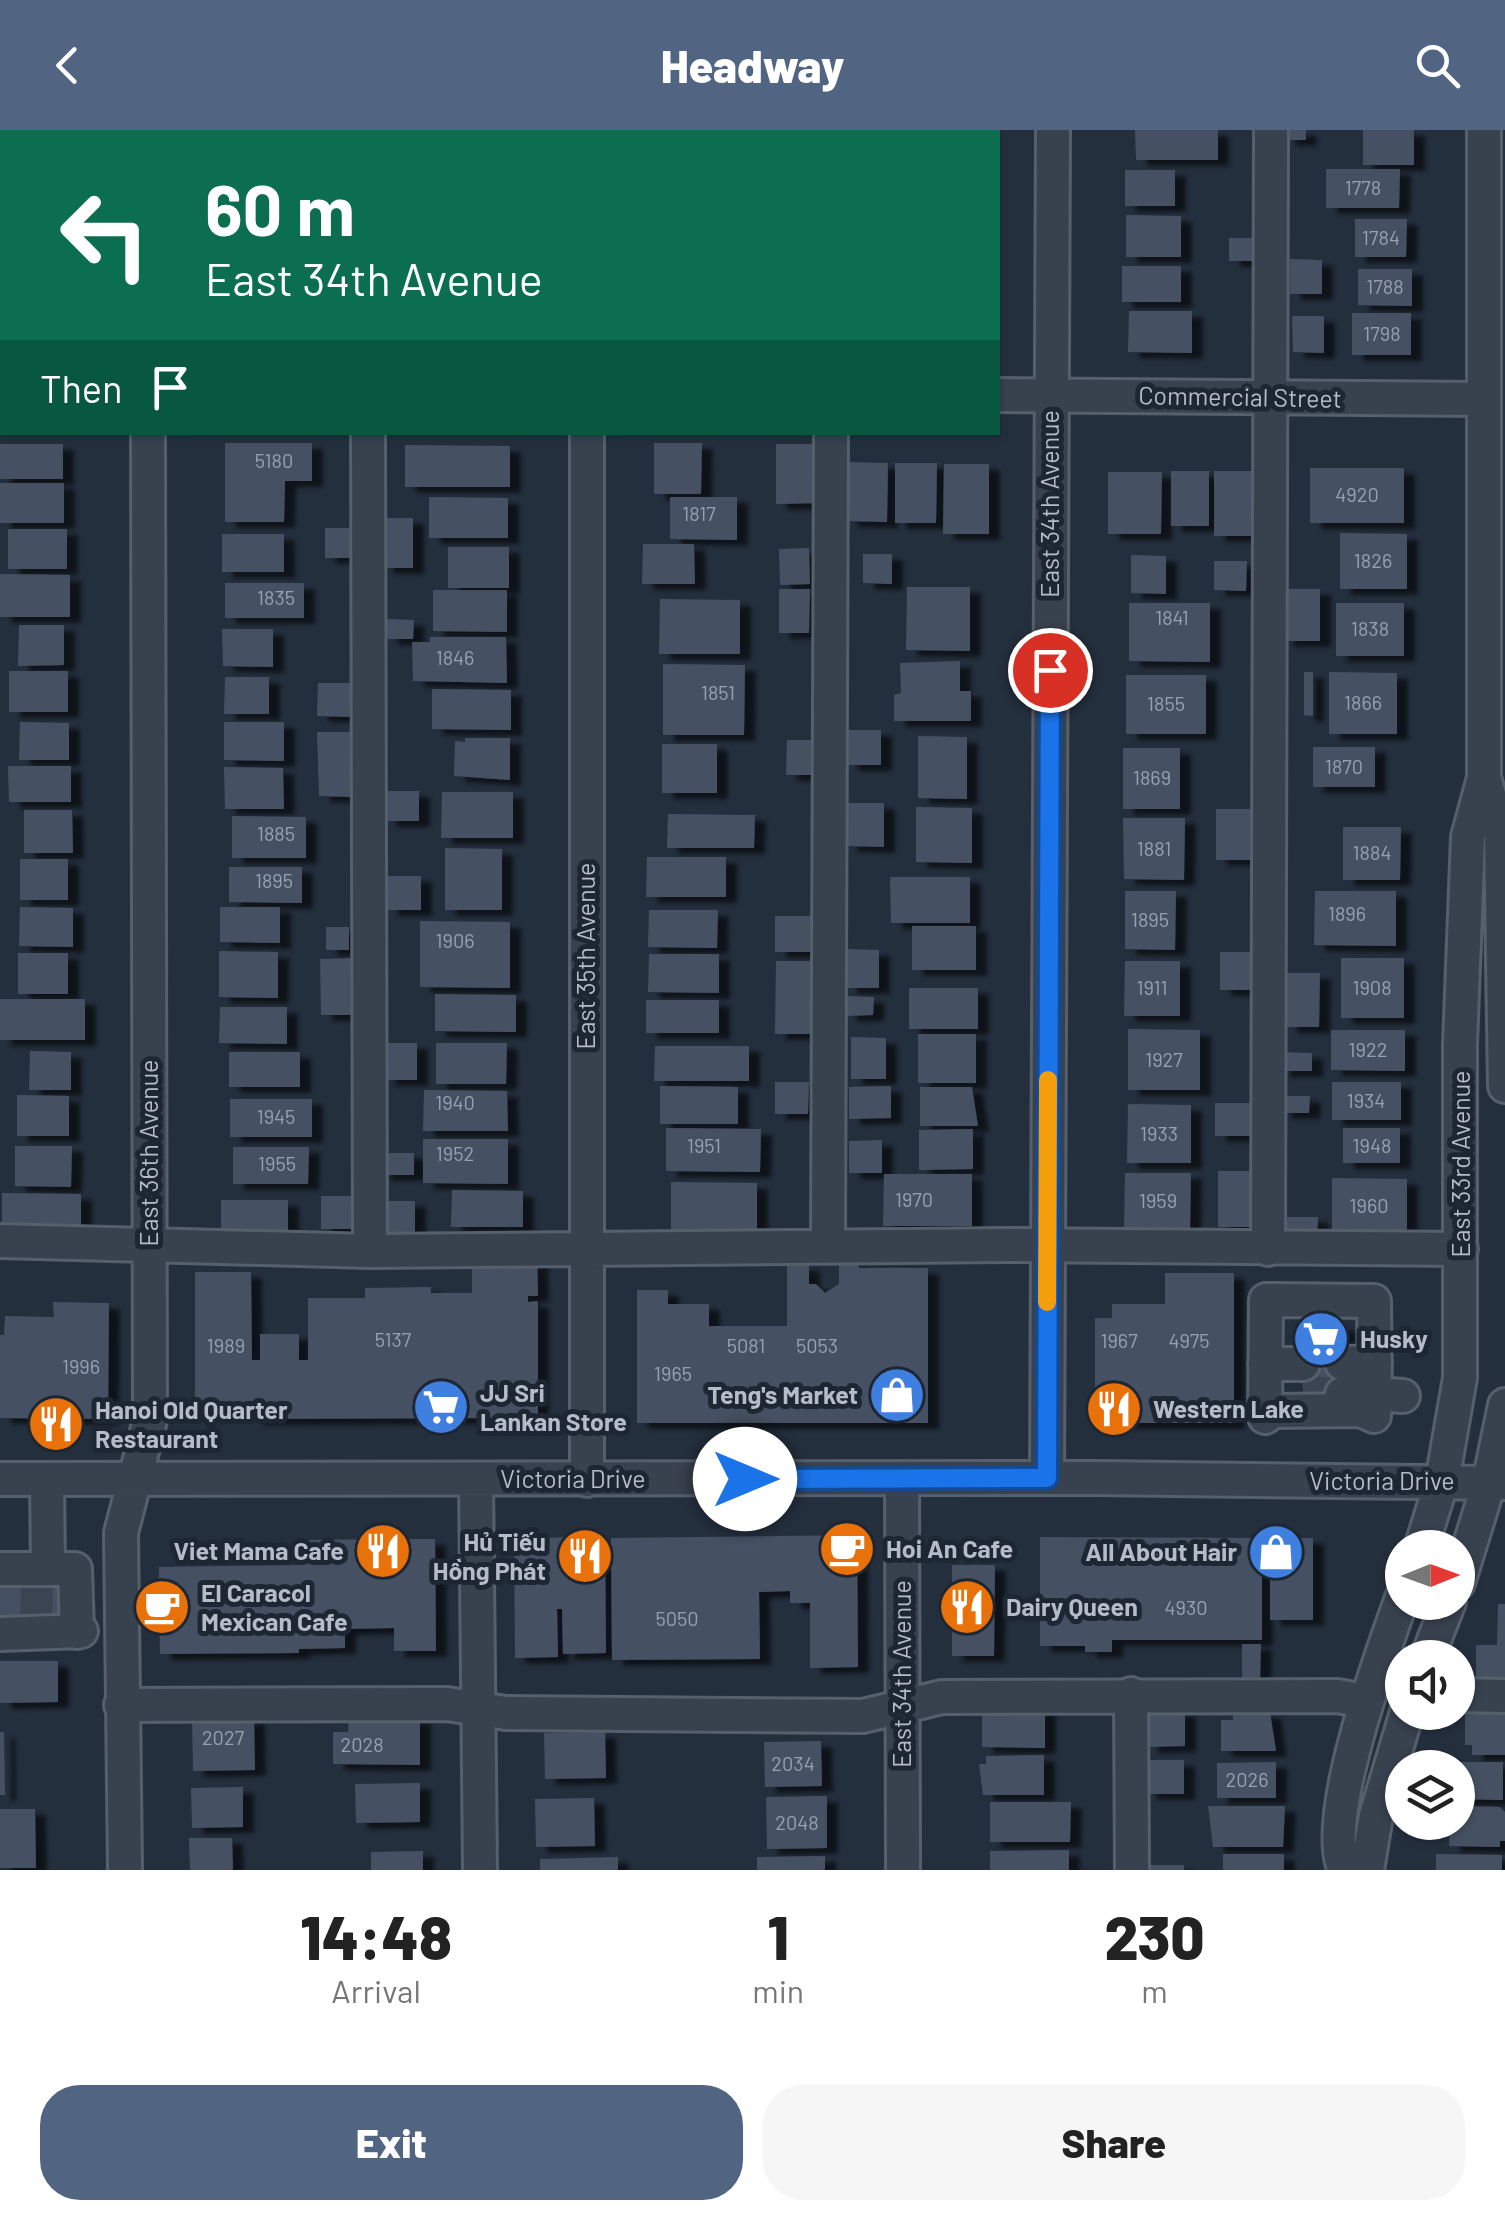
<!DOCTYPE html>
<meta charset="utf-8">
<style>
:root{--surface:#fff;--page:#f6f6f6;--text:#222;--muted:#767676;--accent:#516482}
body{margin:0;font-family:Barlow,sans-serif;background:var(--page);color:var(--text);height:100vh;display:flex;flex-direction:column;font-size:38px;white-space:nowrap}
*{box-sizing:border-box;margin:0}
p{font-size:32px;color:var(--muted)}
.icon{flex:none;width:55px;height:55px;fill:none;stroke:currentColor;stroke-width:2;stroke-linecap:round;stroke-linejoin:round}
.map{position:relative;height:1740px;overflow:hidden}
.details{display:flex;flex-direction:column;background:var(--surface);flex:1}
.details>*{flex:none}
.top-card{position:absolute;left:0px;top:0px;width:1000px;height:305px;box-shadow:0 2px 8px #0004;background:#0b6e4f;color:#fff;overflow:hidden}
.needle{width:65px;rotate:89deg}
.fabs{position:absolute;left:1385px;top:1400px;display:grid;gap:20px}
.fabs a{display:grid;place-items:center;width:90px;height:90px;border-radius:50%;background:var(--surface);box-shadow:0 2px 8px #0004;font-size:50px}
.pin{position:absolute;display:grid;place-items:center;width:85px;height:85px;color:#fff;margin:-42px;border:5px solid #fff;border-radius:50%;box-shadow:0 2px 10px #0007}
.me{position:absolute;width:110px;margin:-55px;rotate:90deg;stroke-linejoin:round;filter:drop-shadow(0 0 8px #0008)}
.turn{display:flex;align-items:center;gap:35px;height:210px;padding:0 40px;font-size:45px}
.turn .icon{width:130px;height:130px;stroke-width:2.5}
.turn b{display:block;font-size:70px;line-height:85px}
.then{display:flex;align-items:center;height:95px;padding:0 40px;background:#0003;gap:20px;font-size:38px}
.eta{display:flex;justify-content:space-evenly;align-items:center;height:170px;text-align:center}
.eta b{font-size:60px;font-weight:800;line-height:70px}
.primary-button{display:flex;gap:20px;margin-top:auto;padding:20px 40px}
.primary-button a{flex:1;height:115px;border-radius:40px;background:var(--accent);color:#fff;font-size:40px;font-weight:800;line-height:115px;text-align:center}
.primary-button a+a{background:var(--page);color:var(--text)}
header{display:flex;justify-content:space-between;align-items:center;height:130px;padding:0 40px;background:var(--accent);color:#fff;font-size:45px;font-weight:800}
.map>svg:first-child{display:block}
.building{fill:#455162;filter:url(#shadow)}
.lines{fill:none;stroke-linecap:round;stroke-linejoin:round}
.minor-tunnel{stroke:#3a4453;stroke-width:32;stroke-dasharray:32 16;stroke-linecap:butt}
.minor-casing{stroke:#565f6c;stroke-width:38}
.minor{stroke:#38414e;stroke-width:32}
.route-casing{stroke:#114b97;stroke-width:25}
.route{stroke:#1a73e8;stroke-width:18}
.slow{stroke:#f59e0b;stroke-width:18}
.labels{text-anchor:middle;stroke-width:10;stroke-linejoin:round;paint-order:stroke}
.number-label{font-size:20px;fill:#98a1af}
.street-label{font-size:25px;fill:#b4bcc9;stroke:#1d2633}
.poi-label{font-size:25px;font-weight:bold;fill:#b4bcc9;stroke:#1d2633;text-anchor:start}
</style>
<header><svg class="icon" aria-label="back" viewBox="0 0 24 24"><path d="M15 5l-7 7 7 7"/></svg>Headway<svg class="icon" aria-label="search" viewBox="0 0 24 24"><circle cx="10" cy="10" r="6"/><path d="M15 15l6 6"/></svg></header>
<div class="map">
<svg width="1505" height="1740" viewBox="0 0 1505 1740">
<defs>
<filter id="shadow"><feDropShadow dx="11" dy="6" stdDeviation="2.5" flood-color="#0009"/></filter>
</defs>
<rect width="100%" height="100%" fill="#242f3e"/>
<path class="building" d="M1135,0H1218V30H1136Z
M1285,0H1306V10H1285Z
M1363,0H1414V35H1363Z
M1326,39H1400L1399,78H1326Z
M1125,40H1175V76H1125Z
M1126,85L1181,86V127H1126Z
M1355,89H1407L1406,127H1355Z
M1229,108H1256L1255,131H1229Z
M1290,129L1322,130V164H1290Z
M1122,136H1181V172H1122Z
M1358,139H1412V176L1358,175Z
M1129,181H1192V223L1128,222Z
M1352,183H1411V225H1352Z
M1292,186H1324V223L1293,222Z
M225,313H312V351H285L284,392H225Z
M654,313H702L701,364H654Z
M0,314H63V349H0Z
M776,314H818V373L776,374Z
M405,315L510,316V357H405Z
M846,332L888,333L887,392L846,391Z
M895,333H937L936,393H895Z
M944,334H989V404H943Z
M1310,338H1404V393H1310Z
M1171,341H1209V396H1171Z
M1214,341H1253V406H1214Z
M1108,342H1162L1161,404H1108Z
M0,353H64V393H0Z
M429,367L508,368V408H429Z
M670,367H737V410L670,409Z
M382,388H413V438H382Z
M325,398H351V428H325Z
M8,399H67V439H8Z
M1340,403L1407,404V459H1340Z
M222,404H284V442H222Z
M643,414H694L695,454H642Z
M448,417H509V458H448Z
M809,418L810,454L780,455L779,419Z
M863,424H892V454L863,453Z
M1131,425L1166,426V464L1131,463Z
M1214,431H1247L1246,461L1214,460Z
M0,444L70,445V487H0Z
M225,453H304V488H225Z
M907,457H970V521L906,520Z
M779,459H810L809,503H779Z
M1284,459H1320V511H1283Z
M433,460H507V502L433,501Z
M660,469L740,470V524H659Z
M1129,473H1210V532L1129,531Z
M1336,473H1404V526H1336Z
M387,489L414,490L413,509H387Z
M19,495H64V535L18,536Z
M222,499H273V537L223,536Z
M430,507H506L507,553L413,551L412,512H430Z
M960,531V561H971V591H894V565L901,563L900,533Z
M663,534L745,535L744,605H663Z
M9,541H68V582H9Z
M1304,542H1313V586L1304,585Z
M1329,542L1397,543V604H1329Z
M1126,545H1206V604H1126Z
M225,547H269V584H224Z
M318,553H350V587L317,586Z
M432,559L511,560V600L432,599Z
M20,592L69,593V630H19Z
M224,592H284V631L224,630Z
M847,600H881V635H847Z
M317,602H351V667L319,666Z
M918,606L967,607V669L918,668Z
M465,608H510V650L454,646L455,611L465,612Z
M787,610H820V645H786Z
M662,614H717V663H662Z
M1313,617H1375V657H1313Z
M1123,618H1180V679H1123Z
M8,636H71V672H9Z
M224,637L283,638L284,679H225Z
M385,661H419V691H385Z
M442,662H513V708H441Z
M846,673H884V717L846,716Z
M916,677L972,678V733L916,732Z
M1216,679H1251V730H1216Z
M24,680H72L73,723H24Z
M668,684L755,685L754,718H667Z
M232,686L306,687V728H232Z
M1123,688H1185L1184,750L1124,749Z
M1343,697H1401L1400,750H1343Z
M445,718L502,719V780H445Z
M647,727H726V767H646Z
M20,729H68V770H20Z
M229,737H302V773L229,772Z
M387,746H421V780H387Z
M890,747H970V793H891Z
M1125,761H1176L1175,820L1125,819Z
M1315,761H1396V816L1314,815Z
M20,777L73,778V817L19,816Z
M220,777H280V813L220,812Z
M649,780H718L717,818L648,817Z
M775,786H811V822H775Z
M420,791L510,792V858L420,857Z
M912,796H976V840H912Z
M326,797H349V820H326Z
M846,819L879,820V858H846Z
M219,821L278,822V868L219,867Z
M1220,822H1251V860H1220Z
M18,823H68V864H18Z
M649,824H719V863L648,862Z
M355,828L356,885H321L320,829Z
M1341,828H1404V888H1341Z
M776,831H811L814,904H775Z
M1125,831H1180V886H1124Z
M1286,843H1320L1319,897H1286Z
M909,858H978V899H909Z
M435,864L516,865V902L435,901Z
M845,866L874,867L873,885L846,886Z
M0,869H85V910H0Z
M646,870H719V903H646Z
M220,877H287V914L219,913Z
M1128,899L1200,900V960H1128Z
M1331,900H1405V941L1331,940Z
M918,904H976V953H918Z
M851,907L886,908V949H851Z
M384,913H417V950H384Z
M436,913H507L506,954H436Z
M655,916H749V951H654Z
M30,921L71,922V960H29Z
M229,922H300V957H229Z
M1280,922L1312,923V941H1279Z
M775,952H809L808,984H775Z
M1332,952H1401V990H1332Z
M660,956L738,957V994H660Z
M891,956V988L849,989V957Z
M920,957H972L978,996H920Z
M424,960L507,961L508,1001H423Z
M17,965L69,966V1006H17Z
M1280,966H1310L1309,983H1280Z
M230,969H312V1007H230Z
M1215,973H1250V1006H1215Z
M1128,974L1191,975V1033H1127Z
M666,998L761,999L760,1042L666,1041Z
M1343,998H1400V1033H1343Z
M973,999V1039L919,1040V1000Z
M423,1009H508V1054L423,1053Z
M882,1010V1043H849V1011Z
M15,1016H72L71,1057L15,1056Z
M233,1017H309L308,1054H233Z
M380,1023H414V1045H380Z
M1218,1041H1250V1097H1218Z
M1125,1043H1191L1190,1100L1124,1099Z
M884,1044H972V1096H883Z
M1332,1048L1407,1049V1104H1332Z
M671,1052L757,1053V1103L671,1102Z
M452,1060L523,1061V1097H451Z
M2,1063L81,1064V1102H2Z
M321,1066H356L355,1099H321Z
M221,1070H288V1104L221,1103Z
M382,1071H415V1103H382Z
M1279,1087H1318L1317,1110H1279Z
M472,1124H537L538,1166H528V1172L538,1171V1288L252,1289V1282H195V1142H251L252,1230H260V1204H299V1230H308V1168H365V1158L431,1157V1163H472Z
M839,1133H858L859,1138H928V1293H637V1160H668V1174H709V1196H787V1135H809V1154H816L825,1163L839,1154Z
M1165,1143H1234V1293H1095V1188H1112V1174H1165Z
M53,1172L109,1173L108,1289L0,1288V1205H4L5,1186L54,1187Z
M1302,1195H1345L1342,1271H1303Z
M857,1405L858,1537L810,1538V1473H790V1461L759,1462L760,1529L612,1530L611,1408Z
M605,1407L606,1523L563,1524L562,1479H557L558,1527L515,1528L514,1408Z
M1040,1407L1262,1408V1510H1112V1522H1085V1516H1040Z
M1270,1408H1313V1490H1270Z
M394,1409H435L436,1521H394V1498L345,1499V1518L299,1519V1523L160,1524L159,1437L298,1435V1410Z
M952,1435H995L994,1526H952Z
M0,1456H70V1489L0,1488Z
M1498,1474H1505V1549H1476V1515H1497Z
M1242,1514H1261L1260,1551L1242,1550Z
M0,1531H58V1572L0,1573Z
M982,1576L1045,1577V1618L982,1617Z
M1146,1580H1185V1616L1147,1617Z
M1465,1581L1505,1582V1625H1472V1615H1465Z
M1233,1582H1270L1276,1621H1221V1590H1233Z
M349,1587H420V1635L333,1634V1602H348Z
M254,1588L255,1640L193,1641L192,1589Z
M0,1602H4L5,1665H0Z
M605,1602L606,1648L545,1649L544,1603Z
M821,1611L822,1656L765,1657L764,1612Z
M1044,1625V1665H983L979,1634H986V1626Z
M1146,1630H1184V1664H1146Z
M1276,1632V1668H1217V1633Z
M1454,1632H1503V1670L1458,1669Z
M420,1653V1692L356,1693L355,1654Z
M243,1657V1697L192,1698L191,1658Z
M827,1666V1718L767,1719L766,1667Z
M594,1668L595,1716L536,1717L535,1669Z
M990,1672H1071L1070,1712H990Z
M1208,1676H1285L1283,1717H1213Z
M1458,1676L1500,1677L1505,1682V1711H1500V1717L1449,1716L1450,1692H1458Z
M0,1679H35L36,1738H0Z
M189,1708H232L233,1740H190Z
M1069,1720V1740H990V1721Z
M423,1721V1740H371V1722Z
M1223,1724H1284V1740H1223Z
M1436,1724L1502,1725V1740H1436Z
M825,1726V1740H757V1727Z
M618,1727V1740H540V1729Z
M1146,1735H1184V1740H1146Z"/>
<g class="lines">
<path class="minor-tunnel" d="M1303,1262L1342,1264
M36,1488L37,1456"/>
<g class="minor-casing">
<path id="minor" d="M151,2V0
M371,2V0
M591,2V0
M836,2V0
M0,260H2
M998,265L1483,269
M368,302L370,1121
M1484,648L1501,705L1505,956
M0,1111L370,1121L1008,1115L1461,1119
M828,1116L831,302
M1268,1119L1271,0
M1342,1233L1375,1232
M1265,1234H1303
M1342,1264H1375L1374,1286L1361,1280L1273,1281L1265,1287L1266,1170L1374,1171L1375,1264L1403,1266
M902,1348L903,1740
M1047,1348L1053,0
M0,1349L1095,1348L1505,1353
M476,1349L480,1740
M47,1350L48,1438
M587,1350V302
M1421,1418L1442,1351L1460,1248V914L1468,707L1484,648V0
M0,1439H75L77,1502
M1458,1453L1489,1353L1505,1275
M0,1504L81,1501
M1427,1528L1449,1472
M1131,1564L1132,1740
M1458,1565L1505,1566
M121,1575L447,1574L506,1583L863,1586L942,1567L1337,1566L1365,1571
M125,1740L121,1403L150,1290L148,302
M1345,1740C1320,1691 1383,1521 1402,1468
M1367,1740L1376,1686L1407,1582"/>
</g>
<use href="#minor" class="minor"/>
</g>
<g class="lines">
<g class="route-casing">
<path id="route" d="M745,1349L1047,1348L1050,540"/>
</g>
<use href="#route" class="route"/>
<path class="slow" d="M1047,1172L1048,950"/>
</g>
<defs>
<g id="supermarket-disc" transform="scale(2.875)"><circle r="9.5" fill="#3f7fe0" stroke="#1d2633"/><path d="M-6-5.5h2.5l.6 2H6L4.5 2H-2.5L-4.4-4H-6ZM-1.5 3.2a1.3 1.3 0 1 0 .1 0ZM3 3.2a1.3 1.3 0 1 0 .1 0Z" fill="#fff"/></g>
<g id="shop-disc" transform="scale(2.875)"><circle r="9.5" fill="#3f7fe0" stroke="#1d2633"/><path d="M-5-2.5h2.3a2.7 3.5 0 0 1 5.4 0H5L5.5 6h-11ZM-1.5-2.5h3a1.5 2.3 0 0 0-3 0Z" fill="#fff"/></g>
<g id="restaurant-disc" transform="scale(2.875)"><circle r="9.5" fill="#e8710a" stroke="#1d2633"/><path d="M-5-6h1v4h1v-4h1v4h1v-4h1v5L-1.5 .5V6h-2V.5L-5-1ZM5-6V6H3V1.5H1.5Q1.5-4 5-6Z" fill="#fff"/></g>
<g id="cafe-disc" transform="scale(2.875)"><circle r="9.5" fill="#e8710a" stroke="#1d2633"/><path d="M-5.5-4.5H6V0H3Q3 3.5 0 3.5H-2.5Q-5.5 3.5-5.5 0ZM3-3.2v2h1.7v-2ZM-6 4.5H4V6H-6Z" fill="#fff"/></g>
</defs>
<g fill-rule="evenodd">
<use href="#supermarket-disc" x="1321" y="1209"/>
<use href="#shop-disc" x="897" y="1265"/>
<use href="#supermarket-disc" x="441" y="1277"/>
<use href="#restaurant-disc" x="1114" y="1279"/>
<use href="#restaurant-disc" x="56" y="1294"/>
<use href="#cafe-disc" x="847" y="1419"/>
<use href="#restaurant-disc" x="383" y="1421"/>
<use href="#shop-disc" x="1276" y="1422"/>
<use href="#restaurant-disc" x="585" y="1426"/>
<use href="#cafe-disc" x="162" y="1477"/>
<use href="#restaurant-disc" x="967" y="1477"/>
</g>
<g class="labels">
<g class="number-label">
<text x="1363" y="65">1778</text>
<text x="1381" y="115">1784</text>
<text x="1385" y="164">1788</text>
<text x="1382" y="211">1798</text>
<text x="274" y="338">5180</text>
<text x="1357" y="372">4920</text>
<text x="699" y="391">1817</text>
<text x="1373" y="438">1826</text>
<text x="276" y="475">1835</text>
<text x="1172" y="495">1841</text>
<text x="1370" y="506">1838</text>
<text x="455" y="535">1846</text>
<text x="718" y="570">1851</text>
<text x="1363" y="580">1866</text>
<text x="1166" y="581">1855</text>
<text x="1344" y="644">1870</text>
<text x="1152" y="655">1869</text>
<text x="276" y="711">1885</text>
<text x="1154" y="726">1881</text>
<text x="1372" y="730">1884</text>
<text x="274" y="758">1895</text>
<text x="1347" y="791">1896</text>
<text x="1150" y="797">1895</text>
<text x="455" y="818">1906</text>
<text x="1152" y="865">1911</text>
<text x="1372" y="865">1908</text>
<text x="1368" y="927">1922</text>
<text x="1164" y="937">1927</text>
<text x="1366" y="978">1934</text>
<text x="455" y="980">1940</text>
<text x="276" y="994">1945</text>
<text x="1159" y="1011">1933</text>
<text x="704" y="1023">1951</text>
<text x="1372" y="1023">1948</text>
<text x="455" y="1031">1952</text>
<text x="277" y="1041">1955</text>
<text x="914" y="1077">1970</text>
<text x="1158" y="1078">1959</text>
<text x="1369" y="1083">1960</text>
<text x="393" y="1217">5137</text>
<text x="1119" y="1218">1967</text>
<text x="1189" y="1218">4975</text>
<text x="226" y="1223">1989</text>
<text x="746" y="1223">5081</text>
<text x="817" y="1223">5053</text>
<text x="81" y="1244">1996</text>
<text x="673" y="1251">1965</text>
<text x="1186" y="1485">4930</text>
<text x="677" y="1496">5050</text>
<text x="223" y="1615">2027</text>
<text x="362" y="1622">2028</text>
<text x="793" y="1641">2034</text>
<text x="1247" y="1657">2026</text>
<text x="797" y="1700">2048</text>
</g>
<g class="street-label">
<text transform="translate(1240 267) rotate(1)" y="9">Commercial Street</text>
<text transform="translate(1050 374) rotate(-90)" y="9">East 34th Avenue</text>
<text transform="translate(586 826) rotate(-90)" y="9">East 35th Avenue</text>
<text transform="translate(149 1023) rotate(-90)" y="9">East 36th Avenue</text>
<text transform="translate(1461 1034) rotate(-90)" y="9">East 33rd Avenue</text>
<text x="573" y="1358">Victoria Drive</text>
<text x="1382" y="1360">Victoria Drive</text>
<text transform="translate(902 1544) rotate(-90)" y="9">East 34th Avenue</text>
</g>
<g class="poi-label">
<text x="1360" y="1218">Husky</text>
<text x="480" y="1272">JJ Sri<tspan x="480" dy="29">Lankan Store</tspan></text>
<text x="858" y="1274" text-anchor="end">Teng's Market</text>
<text x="1153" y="1288">Western Lake</text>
<text x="95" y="1289">Hanoi Old Quarter<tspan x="95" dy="29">Restaurant</tspan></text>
<text x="546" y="1421" text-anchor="end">Hủ Tiếu<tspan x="546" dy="29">Hồng Phát</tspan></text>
<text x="886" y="1428">Hoi An Cafe</text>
<text x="344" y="1430" text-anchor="end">Viet Mama Cafe</text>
<text x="1237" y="1431" text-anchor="end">All About Hair</text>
<text x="201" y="1472">El Caracol<tspan x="201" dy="29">Mexican Cafe</tspan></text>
<text x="1006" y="1486">Dairy Queen</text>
</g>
</g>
</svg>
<div class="fabs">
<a><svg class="needle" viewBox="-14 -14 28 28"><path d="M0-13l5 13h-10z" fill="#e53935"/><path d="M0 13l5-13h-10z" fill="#767676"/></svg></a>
<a><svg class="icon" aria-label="sound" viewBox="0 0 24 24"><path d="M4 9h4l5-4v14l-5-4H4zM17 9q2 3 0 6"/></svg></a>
<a><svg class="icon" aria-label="layers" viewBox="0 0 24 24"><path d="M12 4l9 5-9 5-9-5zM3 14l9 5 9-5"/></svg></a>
</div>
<div class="pin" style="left:1050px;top:540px;background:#d93025"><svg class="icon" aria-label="arrive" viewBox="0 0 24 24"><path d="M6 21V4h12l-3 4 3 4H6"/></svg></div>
<svg class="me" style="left:745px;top:1349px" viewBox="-20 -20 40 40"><circle r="19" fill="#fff"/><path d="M0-13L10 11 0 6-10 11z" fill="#1a73e8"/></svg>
<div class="top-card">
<div class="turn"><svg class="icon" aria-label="left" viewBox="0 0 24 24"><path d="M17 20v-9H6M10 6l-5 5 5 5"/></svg><div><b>60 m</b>East 34th Avenue</div></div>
<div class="then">Then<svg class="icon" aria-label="arrive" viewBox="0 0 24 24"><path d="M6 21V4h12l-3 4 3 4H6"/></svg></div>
</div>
</div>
<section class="details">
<div class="eta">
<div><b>14:48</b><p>Arrival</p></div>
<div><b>1</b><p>min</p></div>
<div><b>230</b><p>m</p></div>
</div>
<div class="primary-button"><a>Exit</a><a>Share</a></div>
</section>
